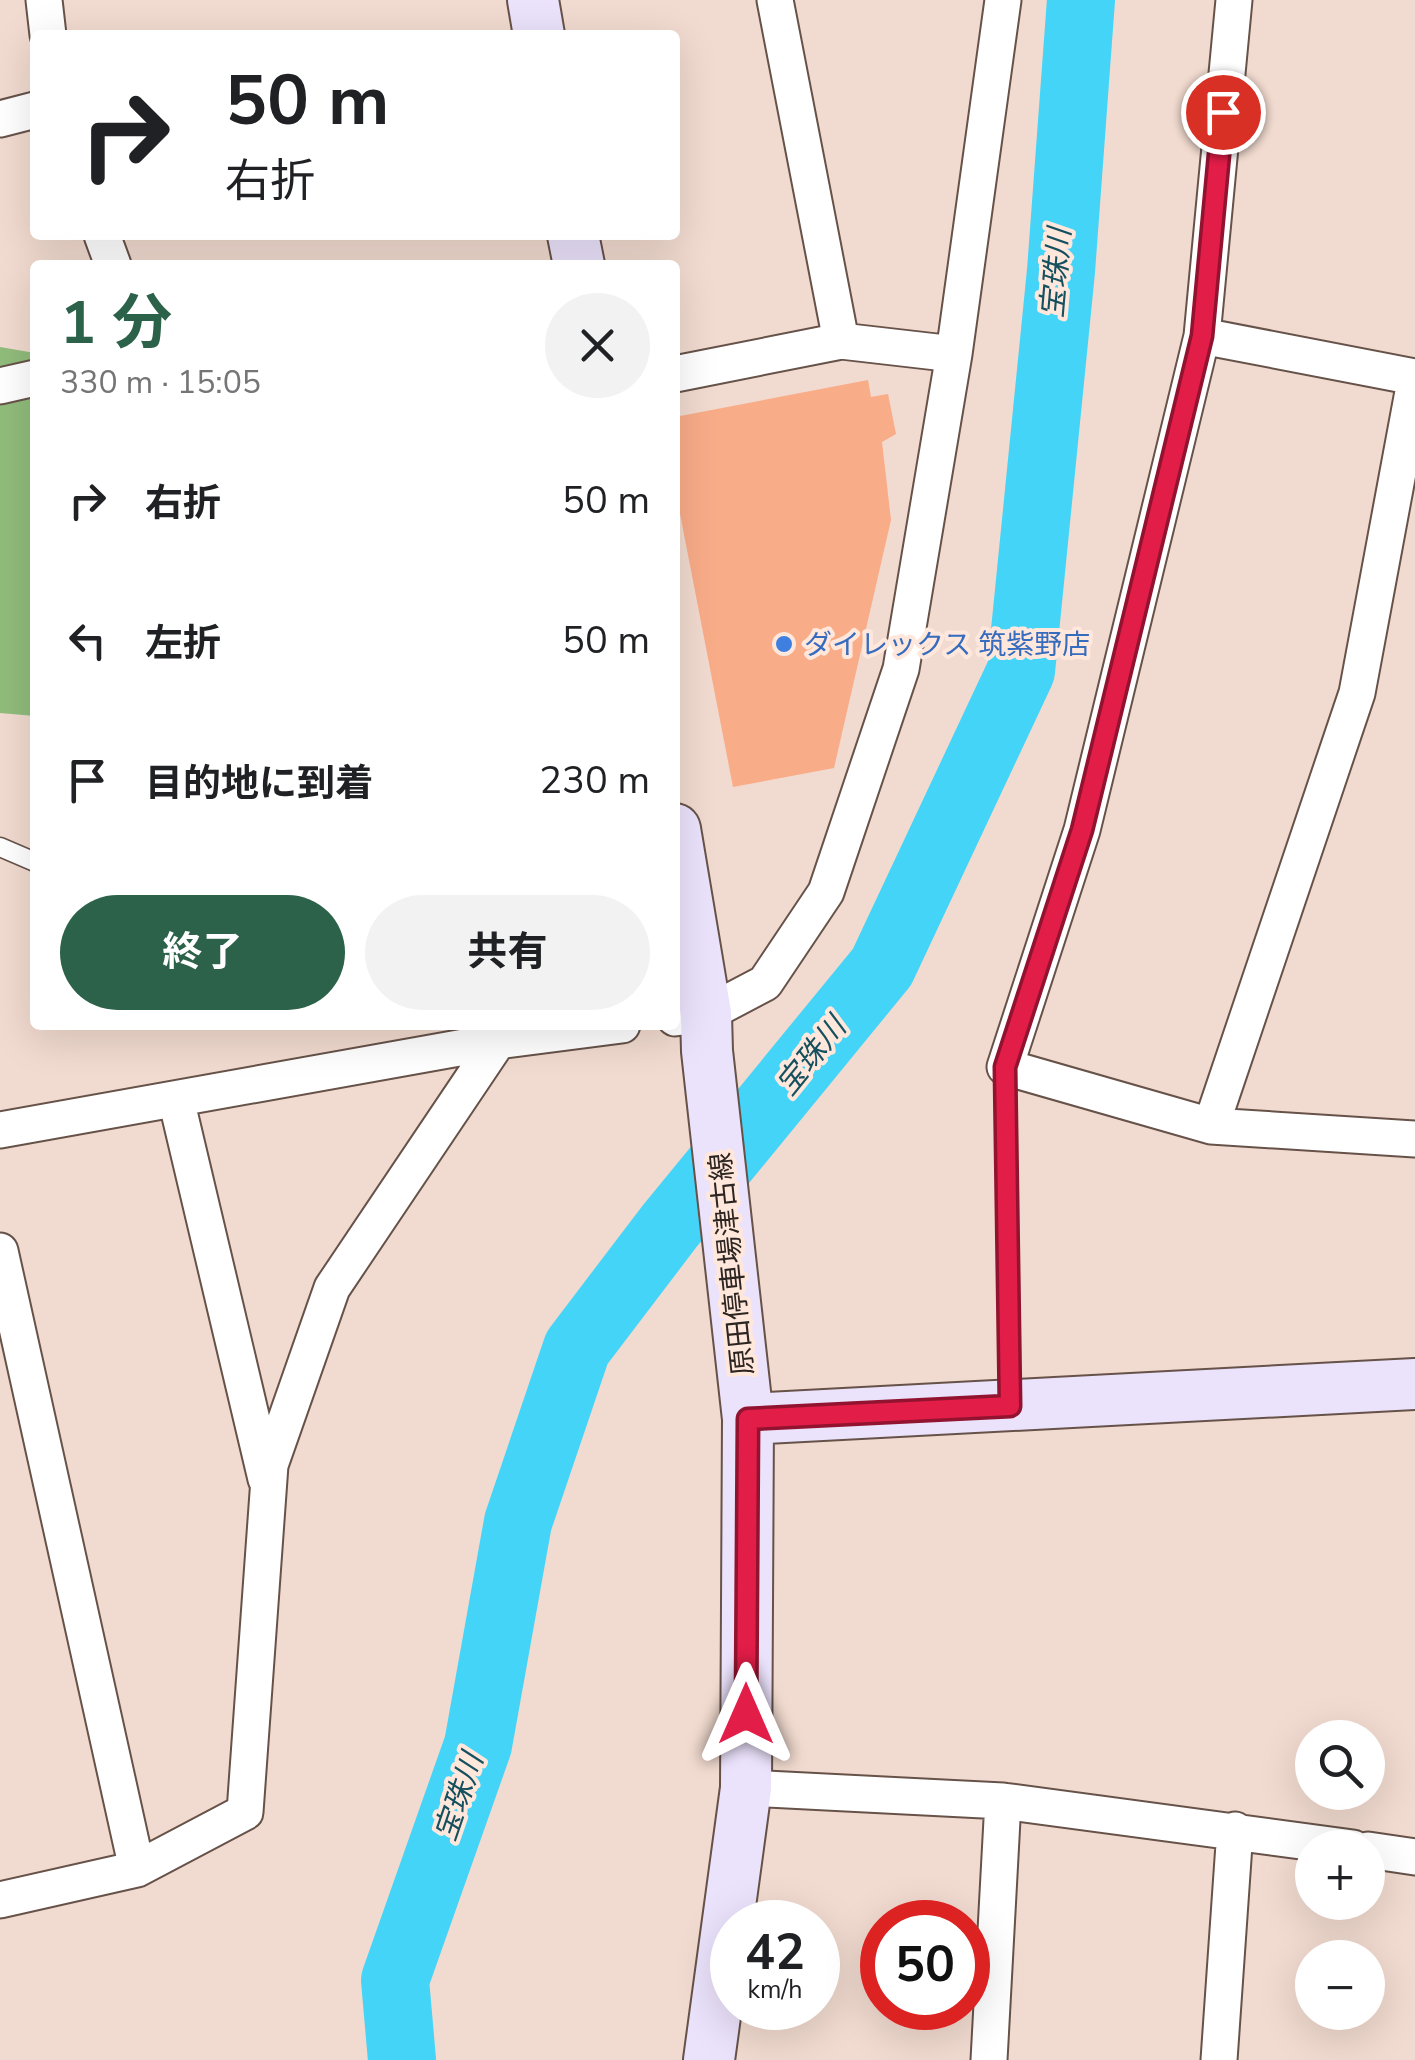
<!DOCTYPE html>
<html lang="ja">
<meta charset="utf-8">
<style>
:root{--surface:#fff;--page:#f2f2f2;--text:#202124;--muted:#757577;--accent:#2b6249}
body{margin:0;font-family:"Nunito Sans","Noto Sans JP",sans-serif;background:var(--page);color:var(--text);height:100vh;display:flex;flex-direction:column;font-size:38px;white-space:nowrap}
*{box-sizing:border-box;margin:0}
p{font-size:32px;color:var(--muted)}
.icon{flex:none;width:55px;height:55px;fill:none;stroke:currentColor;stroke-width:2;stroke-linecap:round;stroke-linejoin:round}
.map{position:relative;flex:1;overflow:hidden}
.drawer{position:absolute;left:30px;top:260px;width:650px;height:770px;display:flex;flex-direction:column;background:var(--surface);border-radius:10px;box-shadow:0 10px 40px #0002}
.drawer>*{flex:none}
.guide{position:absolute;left:30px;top:30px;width:650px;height:210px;border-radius:10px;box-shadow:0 10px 40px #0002;background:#fff;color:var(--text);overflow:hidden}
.tools{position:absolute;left:1295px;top:1720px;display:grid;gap:20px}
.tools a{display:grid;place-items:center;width:90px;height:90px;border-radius:50%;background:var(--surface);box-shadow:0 10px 40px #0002;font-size:50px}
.speed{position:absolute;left:710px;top:1900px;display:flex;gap:20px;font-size:50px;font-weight:700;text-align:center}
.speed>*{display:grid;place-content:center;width:130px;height:130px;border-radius:50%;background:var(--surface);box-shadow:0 10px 40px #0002;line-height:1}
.speed small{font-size:25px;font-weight:400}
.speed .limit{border:15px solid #d22;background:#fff;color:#111}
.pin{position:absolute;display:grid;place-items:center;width:85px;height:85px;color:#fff;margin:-42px;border:5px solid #fff;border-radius:50%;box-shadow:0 2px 10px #0007}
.me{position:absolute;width:110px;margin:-55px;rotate:0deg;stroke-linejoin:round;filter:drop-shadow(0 0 8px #0008)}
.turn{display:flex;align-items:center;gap:35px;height:210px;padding:0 30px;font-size:45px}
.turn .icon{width:130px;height:130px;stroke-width:2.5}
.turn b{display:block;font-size:70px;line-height:85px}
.round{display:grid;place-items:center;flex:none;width:105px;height:105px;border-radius:52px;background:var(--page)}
.summary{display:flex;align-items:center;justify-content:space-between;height:170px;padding:0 30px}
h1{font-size:60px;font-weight:700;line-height:75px;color:var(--accent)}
.primary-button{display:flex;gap:20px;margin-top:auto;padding:20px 30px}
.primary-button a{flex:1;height:115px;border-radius:60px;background:var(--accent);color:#fff;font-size:40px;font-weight:700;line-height:115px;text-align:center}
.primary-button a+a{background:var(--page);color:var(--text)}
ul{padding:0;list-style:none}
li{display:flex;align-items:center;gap:30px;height:140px;padding:0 30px}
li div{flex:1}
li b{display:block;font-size:38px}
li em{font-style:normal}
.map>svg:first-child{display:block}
.green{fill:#90bc7b}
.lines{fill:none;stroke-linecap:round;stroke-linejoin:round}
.river{stroke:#44d4f8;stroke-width:68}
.building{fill:#f9ac88}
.lane-casing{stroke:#665249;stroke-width:21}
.street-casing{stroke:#665249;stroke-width:39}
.secondary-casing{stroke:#665249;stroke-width:54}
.lane{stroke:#fff;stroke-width:18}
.street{stroke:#fff;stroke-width:35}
.secondary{stroke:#ebe2fb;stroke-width:50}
.route-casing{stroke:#92132f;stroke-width:25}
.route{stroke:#e11d48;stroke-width:18}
.shop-dot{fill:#3f7fe0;stroke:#ffe7dc;stroke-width:4}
.labels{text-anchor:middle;stroke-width:8;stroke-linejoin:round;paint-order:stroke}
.shop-label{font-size:28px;fill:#366cbe;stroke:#ffe7dc;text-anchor:start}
.street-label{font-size:28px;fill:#2d2521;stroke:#ffe7dc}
.water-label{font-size:30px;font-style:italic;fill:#15505f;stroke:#ffe7dc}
</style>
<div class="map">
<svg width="1415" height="2060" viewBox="0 0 1415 2060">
<rect width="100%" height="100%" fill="#f1dacf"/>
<path class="green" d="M0,347L35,353V716L0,713Z"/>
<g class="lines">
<path class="river" d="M402,2060L395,1980L478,1745L518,1522L577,1348L669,1227L882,967L1021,671L1061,271L1081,0"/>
</g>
<path class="building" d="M868,380L871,397L888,394L896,434L882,442L891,520L834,768L733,787L675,488V417Z"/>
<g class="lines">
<g class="lane-casing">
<path id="lane" d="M0,847L35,862
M1005,1067L1011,1400"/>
</g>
<g class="street-casing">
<path id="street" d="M44,0L48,35
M775,0L841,341
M1234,0L1202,336L1082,830L1005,1067L1211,1126L1415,1139
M0,119L35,110
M102,235L113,265
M1202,336L1415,377
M675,374L841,341L954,354
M0,386L35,378
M675,1018L706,1014L765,983L826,892L901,669L954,354L1003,0
M176,1099L266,1479
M1211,1126L1357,693L1415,381
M0,1130L498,1041L622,1025
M0,1251L137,1869
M746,1788L1003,1801L1353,1848
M1368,1850L1415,1857
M0,1900L137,1869L245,1812L270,1465L332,1288L498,1041
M989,2060L1003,1801
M1219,2060L1235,1830"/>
</g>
<g class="secondary-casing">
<path id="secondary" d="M533,0L539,35
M573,235L579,265
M675,829L706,1014L707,1051L748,1419L746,1788L709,2060
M748,1419L1415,1384"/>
</g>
<use href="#lane" class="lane"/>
<use href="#street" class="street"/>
<use href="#secondary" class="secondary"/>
</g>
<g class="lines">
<g class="route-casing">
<path id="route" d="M746,1714L748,1419L1010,1406L1005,1067L1082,830L1202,336L1223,112"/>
</g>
<use href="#route" class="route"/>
</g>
<circle class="shop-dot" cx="784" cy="644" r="10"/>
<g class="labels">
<g class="shop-label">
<text x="804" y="654">ダイレックス 筑紫野店</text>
</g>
<g class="street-label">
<text transform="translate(731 1264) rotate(-96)" y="10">原田停車場津古線</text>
</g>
<g class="water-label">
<text transform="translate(1056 273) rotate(-85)" y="10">宝珠川</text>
<text transform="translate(811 1056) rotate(-51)" y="10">宝珠川</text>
<text transform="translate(459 1797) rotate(-71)" y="10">宝珠川</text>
</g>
</g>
</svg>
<div class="tools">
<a><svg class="icon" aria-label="search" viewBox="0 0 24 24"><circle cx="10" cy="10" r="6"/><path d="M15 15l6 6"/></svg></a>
<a>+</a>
<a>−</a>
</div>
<div class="speed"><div>42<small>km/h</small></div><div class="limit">50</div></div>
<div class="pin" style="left:1223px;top:112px;background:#d93025"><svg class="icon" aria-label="arrive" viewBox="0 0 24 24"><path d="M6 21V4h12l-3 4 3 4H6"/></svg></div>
<svg class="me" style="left:746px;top:1714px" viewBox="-20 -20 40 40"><path d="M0-17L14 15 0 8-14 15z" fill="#e11d48" stroke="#fff" stroke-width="4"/></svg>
<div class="guide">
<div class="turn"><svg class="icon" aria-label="right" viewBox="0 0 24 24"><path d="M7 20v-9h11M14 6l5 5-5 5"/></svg><div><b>50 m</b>右折</div></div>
</div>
<section class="drawer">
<div class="summary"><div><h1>1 分</h1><p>330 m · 15:05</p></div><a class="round"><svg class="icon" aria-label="close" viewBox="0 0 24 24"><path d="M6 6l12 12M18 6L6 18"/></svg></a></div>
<ul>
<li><svg class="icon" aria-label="right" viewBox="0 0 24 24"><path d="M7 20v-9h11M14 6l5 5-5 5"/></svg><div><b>右折</b></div><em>50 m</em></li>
<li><svg class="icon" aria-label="left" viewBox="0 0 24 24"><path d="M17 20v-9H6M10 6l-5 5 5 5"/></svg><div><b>左折</b></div><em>50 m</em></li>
<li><svg class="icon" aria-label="arrive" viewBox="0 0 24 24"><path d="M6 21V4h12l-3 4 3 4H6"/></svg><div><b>目的地に到着</b></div><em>230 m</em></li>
</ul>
<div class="primary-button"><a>終了</a><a>共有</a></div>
</section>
</div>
